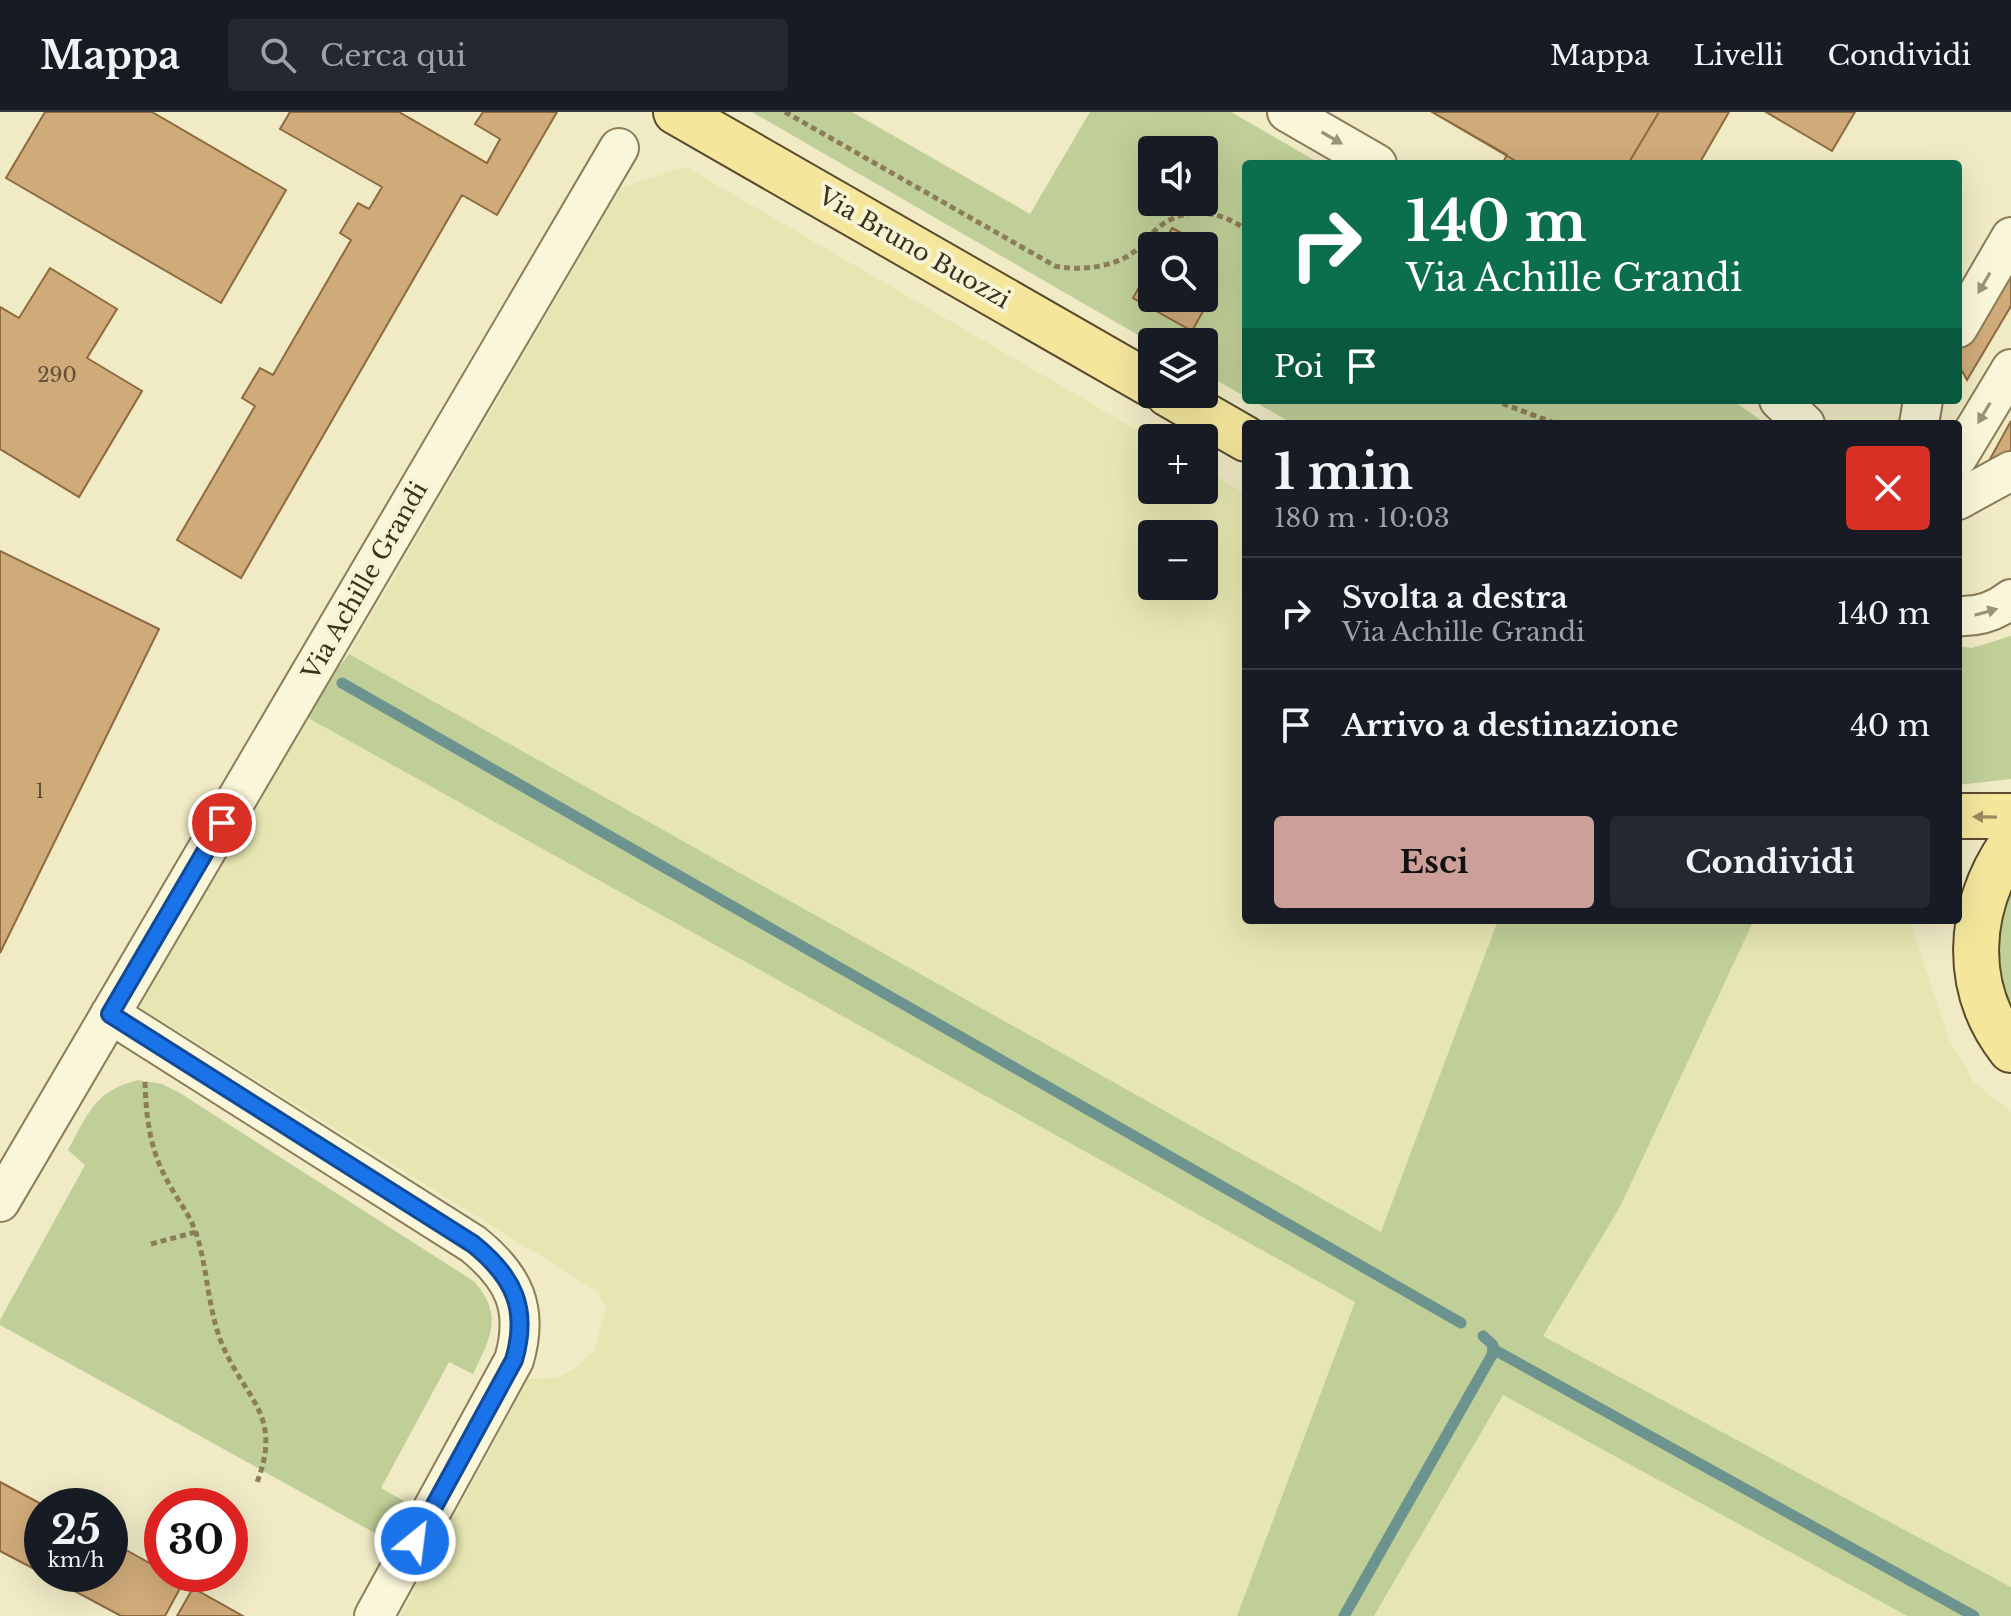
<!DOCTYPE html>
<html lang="it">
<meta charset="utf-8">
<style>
:root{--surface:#171b24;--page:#242831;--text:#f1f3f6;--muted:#9ea1a6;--line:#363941;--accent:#cc9f99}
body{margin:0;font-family:"Libre Baskerville",serif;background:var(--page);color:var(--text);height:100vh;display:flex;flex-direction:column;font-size:30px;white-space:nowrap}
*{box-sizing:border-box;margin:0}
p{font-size:26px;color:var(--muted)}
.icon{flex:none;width:44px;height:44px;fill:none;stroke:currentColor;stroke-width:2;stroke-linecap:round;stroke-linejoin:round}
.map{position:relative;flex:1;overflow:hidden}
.sheet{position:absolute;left:1242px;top:308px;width:720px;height:504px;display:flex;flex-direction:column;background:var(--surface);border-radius:8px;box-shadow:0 8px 32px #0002}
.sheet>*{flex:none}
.hud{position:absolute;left:1242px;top:48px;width:720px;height:244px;border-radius:8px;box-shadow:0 8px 32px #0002;background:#0b6e4f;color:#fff;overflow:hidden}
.controls{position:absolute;left:1138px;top:24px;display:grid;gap:16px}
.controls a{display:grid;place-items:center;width:80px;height:80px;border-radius:8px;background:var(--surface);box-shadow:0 8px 32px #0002;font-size:40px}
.speed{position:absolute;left:24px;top:1376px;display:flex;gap:16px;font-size:40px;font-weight:700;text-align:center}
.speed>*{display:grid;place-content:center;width:104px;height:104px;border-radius:50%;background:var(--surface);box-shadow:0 8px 32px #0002;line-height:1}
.speed small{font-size:20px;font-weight:400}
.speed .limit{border:12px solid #d22;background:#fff;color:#111}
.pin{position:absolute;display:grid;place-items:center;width:68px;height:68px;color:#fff;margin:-34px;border:4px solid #fff;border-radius:50%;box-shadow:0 2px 8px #0007}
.me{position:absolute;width:88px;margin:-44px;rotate:29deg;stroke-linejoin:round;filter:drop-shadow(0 0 6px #0008)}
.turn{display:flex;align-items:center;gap:28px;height:168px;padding:0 32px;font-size:36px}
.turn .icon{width:104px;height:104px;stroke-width:2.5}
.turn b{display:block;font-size:56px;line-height:68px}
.then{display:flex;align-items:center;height:76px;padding:0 32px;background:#0003;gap:16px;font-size:30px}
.round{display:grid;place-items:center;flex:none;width:84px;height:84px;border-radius:8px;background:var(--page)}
.summary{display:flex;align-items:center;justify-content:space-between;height:136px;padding:0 32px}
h1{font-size:48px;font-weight:800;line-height:60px}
.primary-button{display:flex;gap:16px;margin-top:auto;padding:16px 32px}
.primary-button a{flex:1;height:92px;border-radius:8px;background:var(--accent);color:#111;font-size:32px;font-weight:800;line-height:92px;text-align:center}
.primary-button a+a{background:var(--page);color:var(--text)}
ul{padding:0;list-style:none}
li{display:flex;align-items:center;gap:24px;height:112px;padding:0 32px;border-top:2px solid var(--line)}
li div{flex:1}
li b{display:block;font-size:30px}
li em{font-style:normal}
header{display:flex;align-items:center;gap:48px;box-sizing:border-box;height:112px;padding:0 40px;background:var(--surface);border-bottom:2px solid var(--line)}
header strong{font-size:38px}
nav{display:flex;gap:44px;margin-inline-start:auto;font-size:28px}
.search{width:560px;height:72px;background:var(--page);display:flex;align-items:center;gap:20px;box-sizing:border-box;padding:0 28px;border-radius:8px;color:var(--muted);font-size:30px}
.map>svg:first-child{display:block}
.farmland{fill:#e6e6b2;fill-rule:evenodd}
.green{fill:#c0cf98;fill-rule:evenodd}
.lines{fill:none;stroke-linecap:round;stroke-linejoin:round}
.stream{stroke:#6d938f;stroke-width:11}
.building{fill:#d0ab7a;stroke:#8d6a3f;stroke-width:2}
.minor-casing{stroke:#8c7d5a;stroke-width:42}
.major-casing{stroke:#5a4a2e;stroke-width:48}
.path{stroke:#8c7d5a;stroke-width:5;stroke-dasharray:6 4;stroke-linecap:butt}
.minor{stroke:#faf6d9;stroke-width:38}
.major{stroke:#f4e79c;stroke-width:44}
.oneway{fill:#9b947c}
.oneway2{fill:#988c5e}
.route-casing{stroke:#114b97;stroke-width:20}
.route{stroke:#1a73e8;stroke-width:14}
.labels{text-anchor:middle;stroke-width:8;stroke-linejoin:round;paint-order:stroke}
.number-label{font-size:20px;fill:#615036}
.street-label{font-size:24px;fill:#3c311f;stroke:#f7f3d5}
</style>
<header>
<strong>Mappa</strong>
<div class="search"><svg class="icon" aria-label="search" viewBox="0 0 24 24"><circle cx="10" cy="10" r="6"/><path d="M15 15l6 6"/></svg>Cerca qui</div>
<nav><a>Mappa</a><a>Livelli</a><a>Condividi</a></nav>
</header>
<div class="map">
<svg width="2011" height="1504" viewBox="0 0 2011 1504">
<rect width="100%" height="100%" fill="#f0eac5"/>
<path class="farmland" d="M686,55L1152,327V378H1204V357L1246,382V808H1498L1381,1121L349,542L621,76ZM1152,422H1204V474H1152Z
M301,602L1355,1190L1237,1504H401L528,1267L556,1266L575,1257L594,1239L606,1197L597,1179L130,889Z
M1754,808H1910L1950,929L1974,970L2011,1000V1475L1543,1224L1620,1095Z
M1503,1283L1907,1504H1374Z"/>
<path class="green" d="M752,0H852L1030,102L1090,0H1231L1321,52H1246V285L1204,261V230L1152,231ZM1152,38H1204V90H1152ZM1152,134H1204V186H1152Z
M1252,288H1732L1766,312H1293Z
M2011,524V667L1958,673V534L1972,536Z
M349,542L1381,1120L1498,808H1754L1620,1095L1543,1224L2011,1475V1504H1907L1503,1283L1374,1504H1237L1355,1190L301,602Z
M2011,765V905L1992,842Z
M138,968L162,972L180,981L475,1170C504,1205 490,1226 473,1262L449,1250L381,1376L404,1389L382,1425L0,1213V1208L85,1053L68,1038C88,1002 94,979 138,968Z"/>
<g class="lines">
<path class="stream" d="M342,571L1461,1211
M1493,1237L1974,1504
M1344,1504L1492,1243L1493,1233L1483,1224"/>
</g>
<path class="building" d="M45,0H152L286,78L221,191L6,66Z
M290,0H399L487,51L500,27L475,12L483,0H557L497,103L462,83L241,466L177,428L255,294L242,286L260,256L273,263L351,128L340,121L358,91L369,97L382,75L280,17Z
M1432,0H1729L1699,52H1502L1507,43Z
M1432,0H1659L1628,52H1521Z
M1766,0H1855L1832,39Z
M1172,116L1211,137L1204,149V134H1162Z
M2011,127V194L1967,268L1958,252V218Z
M1152,152V186H1204V181L1211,185L1192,219L1133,186Z
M50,156L117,197L87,246L142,279L79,385L0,337V195L19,206Z
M2011,309V359L1990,347Z
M0,439L159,517L0,841Z
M0,1370L45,1394H42V1461L0,1439Z
M110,1429L162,1458V1462H170L184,1469L165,1504H121L43,1462H110Z
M193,1476L243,1504H177Z"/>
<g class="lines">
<g class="minor-casing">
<path id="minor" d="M1287,0L1377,52
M1958,216L2011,125
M1779,288L1805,312
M1919,312L1923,288
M1958,345L2011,257
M1958,388L2011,359
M1958,504C1977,505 1996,499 2011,487
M110,902L473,1132C514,1165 529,1197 514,1248L374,1504
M0,1090L619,36"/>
</g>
<g class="major-casing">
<path id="major" d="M676,0L1152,273
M1168,282L1246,327
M1958,704H2011
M2011,732C1967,796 1962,876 2011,938"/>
</g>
<path class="path" d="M785,0L1055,154C1077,159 1107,156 1128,144C1140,137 1148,124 1159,115C1185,94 1221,98 1246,118
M1493,288L1557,312
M145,970C146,1005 150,1039 168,1070C178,1089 191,1104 197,1124C208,1160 208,1198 222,1232C246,1289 284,1303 256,1373
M151,1132L196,1120"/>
<use href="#minor" class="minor"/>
<use href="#major" class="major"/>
</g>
<defs><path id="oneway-solid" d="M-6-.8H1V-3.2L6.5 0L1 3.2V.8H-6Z" transform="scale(2)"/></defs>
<g class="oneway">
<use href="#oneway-solid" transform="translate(1332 26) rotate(30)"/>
<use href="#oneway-solid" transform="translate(1984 171) rotate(120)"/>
<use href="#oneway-solid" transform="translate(1984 301) rotate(121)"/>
<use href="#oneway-solid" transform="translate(1986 500) rotate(-16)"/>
</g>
<use class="oneway2" href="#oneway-solid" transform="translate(1985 705) rotate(-179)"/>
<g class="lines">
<g class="route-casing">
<path id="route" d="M222,711L110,902L473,1132C514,1165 529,1197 514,1248L415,1429"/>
</g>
<use href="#route" class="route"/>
</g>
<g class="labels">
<g class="number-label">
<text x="57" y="270">290</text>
<text x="40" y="686">1</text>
</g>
<g class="street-label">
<text transform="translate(914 136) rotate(30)" y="8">Via Bruno Buozzi</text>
<text transform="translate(365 469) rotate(-60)" y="8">Via Achille Grandi</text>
</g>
</g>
</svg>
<div class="controls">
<a><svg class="icon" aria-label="sound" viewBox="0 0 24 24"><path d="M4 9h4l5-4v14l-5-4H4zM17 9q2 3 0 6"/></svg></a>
<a><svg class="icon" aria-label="search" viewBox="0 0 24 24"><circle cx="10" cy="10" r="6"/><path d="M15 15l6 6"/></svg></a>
<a><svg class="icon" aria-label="layers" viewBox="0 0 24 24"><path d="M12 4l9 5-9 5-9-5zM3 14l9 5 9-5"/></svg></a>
<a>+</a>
<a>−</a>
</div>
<div class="speed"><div>25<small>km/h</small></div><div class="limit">30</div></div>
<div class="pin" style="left:222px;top:711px;background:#d93025"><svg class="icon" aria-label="arrive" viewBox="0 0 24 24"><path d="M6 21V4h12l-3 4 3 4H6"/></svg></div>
<svg class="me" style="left:415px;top:1429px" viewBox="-20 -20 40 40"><circle r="17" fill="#1a73e8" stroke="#fff" stroke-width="3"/><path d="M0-11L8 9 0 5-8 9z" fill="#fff"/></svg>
<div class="hud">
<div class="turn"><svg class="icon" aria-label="right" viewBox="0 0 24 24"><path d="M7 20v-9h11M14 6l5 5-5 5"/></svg><div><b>140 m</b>Via Achille Grandi</div></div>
<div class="then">Poi<svg class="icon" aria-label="arrive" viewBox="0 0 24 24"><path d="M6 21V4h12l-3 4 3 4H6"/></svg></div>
</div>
<section class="sheet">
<div class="summary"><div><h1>1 min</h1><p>180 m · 10:03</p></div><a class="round" style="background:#d93025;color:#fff"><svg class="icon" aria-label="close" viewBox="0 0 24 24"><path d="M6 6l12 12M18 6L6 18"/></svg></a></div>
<ul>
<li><svg class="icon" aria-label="right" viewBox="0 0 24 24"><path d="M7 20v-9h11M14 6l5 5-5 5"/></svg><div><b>Svolta a destra</b><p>Via Achille Grandi</p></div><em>140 m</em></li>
<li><svg class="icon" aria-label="arrive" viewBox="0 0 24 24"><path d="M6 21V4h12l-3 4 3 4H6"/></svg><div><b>Arrivo a destinazione</b></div><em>40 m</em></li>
</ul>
<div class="primary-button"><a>Esci</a><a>Condividi</a></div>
</section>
</div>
